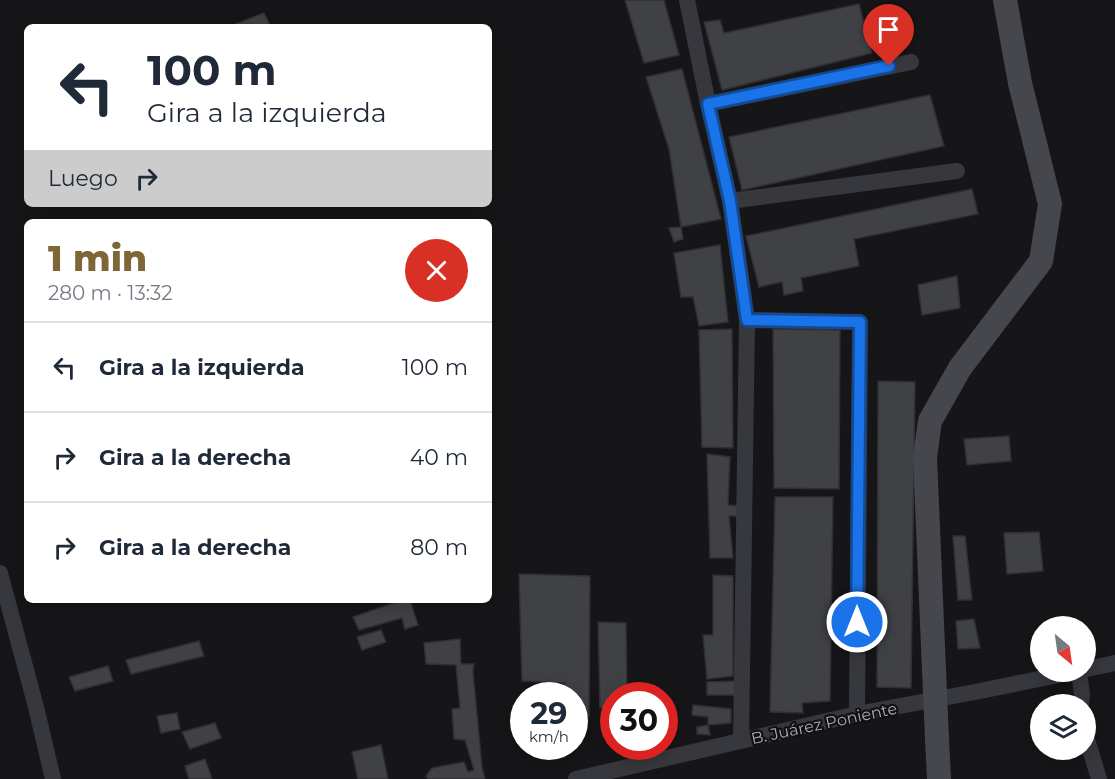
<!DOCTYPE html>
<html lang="es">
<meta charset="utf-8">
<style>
:root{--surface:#fff;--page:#f6f6f7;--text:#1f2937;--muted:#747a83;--line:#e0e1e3;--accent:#7e6636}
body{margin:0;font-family:Montserrat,sans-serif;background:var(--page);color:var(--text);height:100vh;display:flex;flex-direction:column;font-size:22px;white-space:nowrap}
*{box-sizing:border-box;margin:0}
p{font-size:20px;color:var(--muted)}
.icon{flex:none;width:33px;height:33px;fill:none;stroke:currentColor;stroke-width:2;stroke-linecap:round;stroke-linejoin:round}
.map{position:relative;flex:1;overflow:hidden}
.drawer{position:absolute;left:24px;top:219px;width:468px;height:384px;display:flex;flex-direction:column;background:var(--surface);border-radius:9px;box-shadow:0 3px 15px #0003}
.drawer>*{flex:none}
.top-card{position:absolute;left:24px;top:24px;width:468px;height:183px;border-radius:9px;box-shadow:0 3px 15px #0003;background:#fff;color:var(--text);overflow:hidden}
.needle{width:39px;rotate:151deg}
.controls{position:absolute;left:1030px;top:616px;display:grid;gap:12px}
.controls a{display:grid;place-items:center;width:66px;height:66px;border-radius:50%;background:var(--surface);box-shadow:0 3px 15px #0003;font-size:30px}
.speed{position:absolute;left:510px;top:682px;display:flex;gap:12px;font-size:30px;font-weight:700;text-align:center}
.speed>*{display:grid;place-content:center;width:78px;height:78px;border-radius:50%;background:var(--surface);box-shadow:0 3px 15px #0003;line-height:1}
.speed small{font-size:15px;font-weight:400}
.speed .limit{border:9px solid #d22;background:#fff;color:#111}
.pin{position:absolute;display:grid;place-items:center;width:51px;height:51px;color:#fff;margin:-62px -26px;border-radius:50% 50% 50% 0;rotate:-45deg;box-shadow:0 0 6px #0007}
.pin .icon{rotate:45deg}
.me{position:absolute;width:66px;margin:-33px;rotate:0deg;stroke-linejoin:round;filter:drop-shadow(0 0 4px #0008)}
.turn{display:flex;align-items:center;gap:21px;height:126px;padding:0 24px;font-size:27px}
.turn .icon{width:78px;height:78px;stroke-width:2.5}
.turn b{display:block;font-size:42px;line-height:51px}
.then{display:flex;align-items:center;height:57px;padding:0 24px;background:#0003;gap:12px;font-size:22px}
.round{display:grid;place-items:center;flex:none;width:63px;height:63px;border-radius:32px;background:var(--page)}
.summary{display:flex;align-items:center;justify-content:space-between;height:102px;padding:0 24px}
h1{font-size:36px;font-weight:800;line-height:45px;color:var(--accent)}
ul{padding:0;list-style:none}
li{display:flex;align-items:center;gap:18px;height:90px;padding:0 24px;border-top:2px solid var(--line)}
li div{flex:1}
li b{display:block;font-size:22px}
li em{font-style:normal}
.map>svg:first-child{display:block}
.building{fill:#404145;stroke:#303034;stroke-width:1.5}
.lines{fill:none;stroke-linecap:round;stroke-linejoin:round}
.minor{stroke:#37383d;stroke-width:16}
.secondary{stroke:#45474d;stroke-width:24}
.secondary-bridge{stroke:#45474d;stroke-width:24}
.route-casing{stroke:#114b97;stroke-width:15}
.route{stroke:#1a73e8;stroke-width:10}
.labels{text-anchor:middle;stroke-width:4.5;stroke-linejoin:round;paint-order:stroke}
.street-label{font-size:16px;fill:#a8adb8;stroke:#111113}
</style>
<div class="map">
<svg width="1115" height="779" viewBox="0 0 1115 779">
<rect width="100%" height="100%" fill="#161618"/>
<path class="building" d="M625,0H664L679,55L644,63Z
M859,4L872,53L722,90L704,22L720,20L724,33Z
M264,13L271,27H228Z
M682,69L721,219L681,227L669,149L646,77Z
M930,95L944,146L742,190L729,137Z
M972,189L978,214L854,239L859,266L801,278L803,291L784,295L782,282L759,287L746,236Z
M681,227L683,239L674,242L669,228Z
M720,245L728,322L699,326L693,297H681L674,253Z
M957,276L960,308L922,315L918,285Z
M732,329L733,448L702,447L699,330Z
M773,329L840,330L839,489L774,488Z
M878,381L915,382L911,688L877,687Z
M1009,436L1011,461L967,465L964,439Z
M707,454L730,457L728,505L742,506L743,516H729L733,558H710Z
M775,497H833L830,701L802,703L803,713L770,712Z
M1039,532L1043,571L1007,574L1004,533Z
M953,536H965L972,600H958Z
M519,574L590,576L589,717H574V696H565V683L522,681Z
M713,575L733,576V676L707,679L703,635H713Z
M402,600H410L418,625L405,629L402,618L359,630L353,617Z
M974,619L980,648L958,649L956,621Z
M598,622L626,623L627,696H614V708H600Z
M381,630L386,642L362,650L357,637Z
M460,639L461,664H474L473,672L482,767L485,779H428L426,776L432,768L464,762L468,772L474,770L465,740L454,739L452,709L460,708L456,665L426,664L424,643Z
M199,641L204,656L131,674L126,660Z
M108,666L113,681L75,691L69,677Z
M740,681V695H707V682Z
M693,705L731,709V723L708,725V717L692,715Z
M177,713L180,729L161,733L157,716Z
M215,723L221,738L190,749L182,732Z
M708,725L710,735L697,734V727Z
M381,745L388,779H358L352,752Z
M205,759L212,779H189L185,766Z"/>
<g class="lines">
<path class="minor" d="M687,0L708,104L730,201L747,320L741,741
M708,104L911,62
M730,201L957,171
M747,320L860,322L857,714
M0,573L36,707L53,779
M1086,669L1115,663
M1079,672L1082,694L1081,705
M1086,736L1099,779
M576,779L857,714L975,692L1073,672"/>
<path class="secondary" d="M934,670L925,457L930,421L960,368L1041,261L1050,204L1020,83L1005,0
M937,739L939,779"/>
<path class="secondary-bridge" d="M934,670L937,739"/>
</g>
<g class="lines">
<g class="route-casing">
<path id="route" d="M857,622L860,322L747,320L730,201L708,104L889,66"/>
</g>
<use href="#route" class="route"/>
</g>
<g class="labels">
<g class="street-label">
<text transform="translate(824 723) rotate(-12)" y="6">B. Juárez Poniente</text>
</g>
</g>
</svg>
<div class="controls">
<a><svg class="needle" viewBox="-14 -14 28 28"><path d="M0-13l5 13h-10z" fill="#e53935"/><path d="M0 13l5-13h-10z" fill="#747a83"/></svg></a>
<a><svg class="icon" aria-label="layers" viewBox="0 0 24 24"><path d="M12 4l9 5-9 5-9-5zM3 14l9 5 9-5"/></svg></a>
</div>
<div class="speed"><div>29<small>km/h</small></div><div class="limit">30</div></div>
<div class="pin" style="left:889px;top:66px;background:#d93025"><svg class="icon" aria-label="arrive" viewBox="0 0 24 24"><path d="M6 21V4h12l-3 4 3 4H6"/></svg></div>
<svg class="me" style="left:857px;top:622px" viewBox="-20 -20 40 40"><circle r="17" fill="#1a73e8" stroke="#fff" stroke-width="3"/><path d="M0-11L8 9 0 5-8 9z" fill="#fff"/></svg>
<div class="top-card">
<div class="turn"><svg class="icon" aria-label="left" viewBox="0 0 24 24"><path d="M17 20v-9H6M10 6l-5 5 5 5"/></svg><div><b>100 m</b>Gira a la izquierda</div></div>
<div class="then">Luego<svg class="icon" aria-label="right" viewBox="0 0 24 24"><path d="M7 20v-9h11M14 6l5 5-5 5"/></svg></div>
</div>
<section class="drawer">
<div class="summary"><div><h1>1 min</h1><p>280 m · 13:32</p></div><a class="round" style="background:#d93025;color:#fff"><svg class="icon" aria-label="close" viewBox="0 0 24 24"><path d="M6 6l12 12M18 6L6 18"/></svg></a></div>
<ul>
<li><svg class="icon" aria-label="left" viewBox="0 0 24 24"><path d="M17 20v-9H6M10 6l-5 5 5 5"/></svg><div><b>Gira a la izquierda</b></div><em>100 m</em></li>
<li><svg class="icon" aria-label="right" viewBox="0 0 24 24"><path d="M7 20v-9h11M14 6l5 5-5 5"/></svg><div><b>Gira a la derecha</b></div><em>40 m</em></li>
<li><svg class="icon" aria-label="right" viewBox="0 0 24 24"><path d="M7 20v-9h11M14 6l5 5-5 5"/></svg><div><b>Gira a la derecha</b></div><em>80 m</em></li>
</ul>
</section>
</div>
